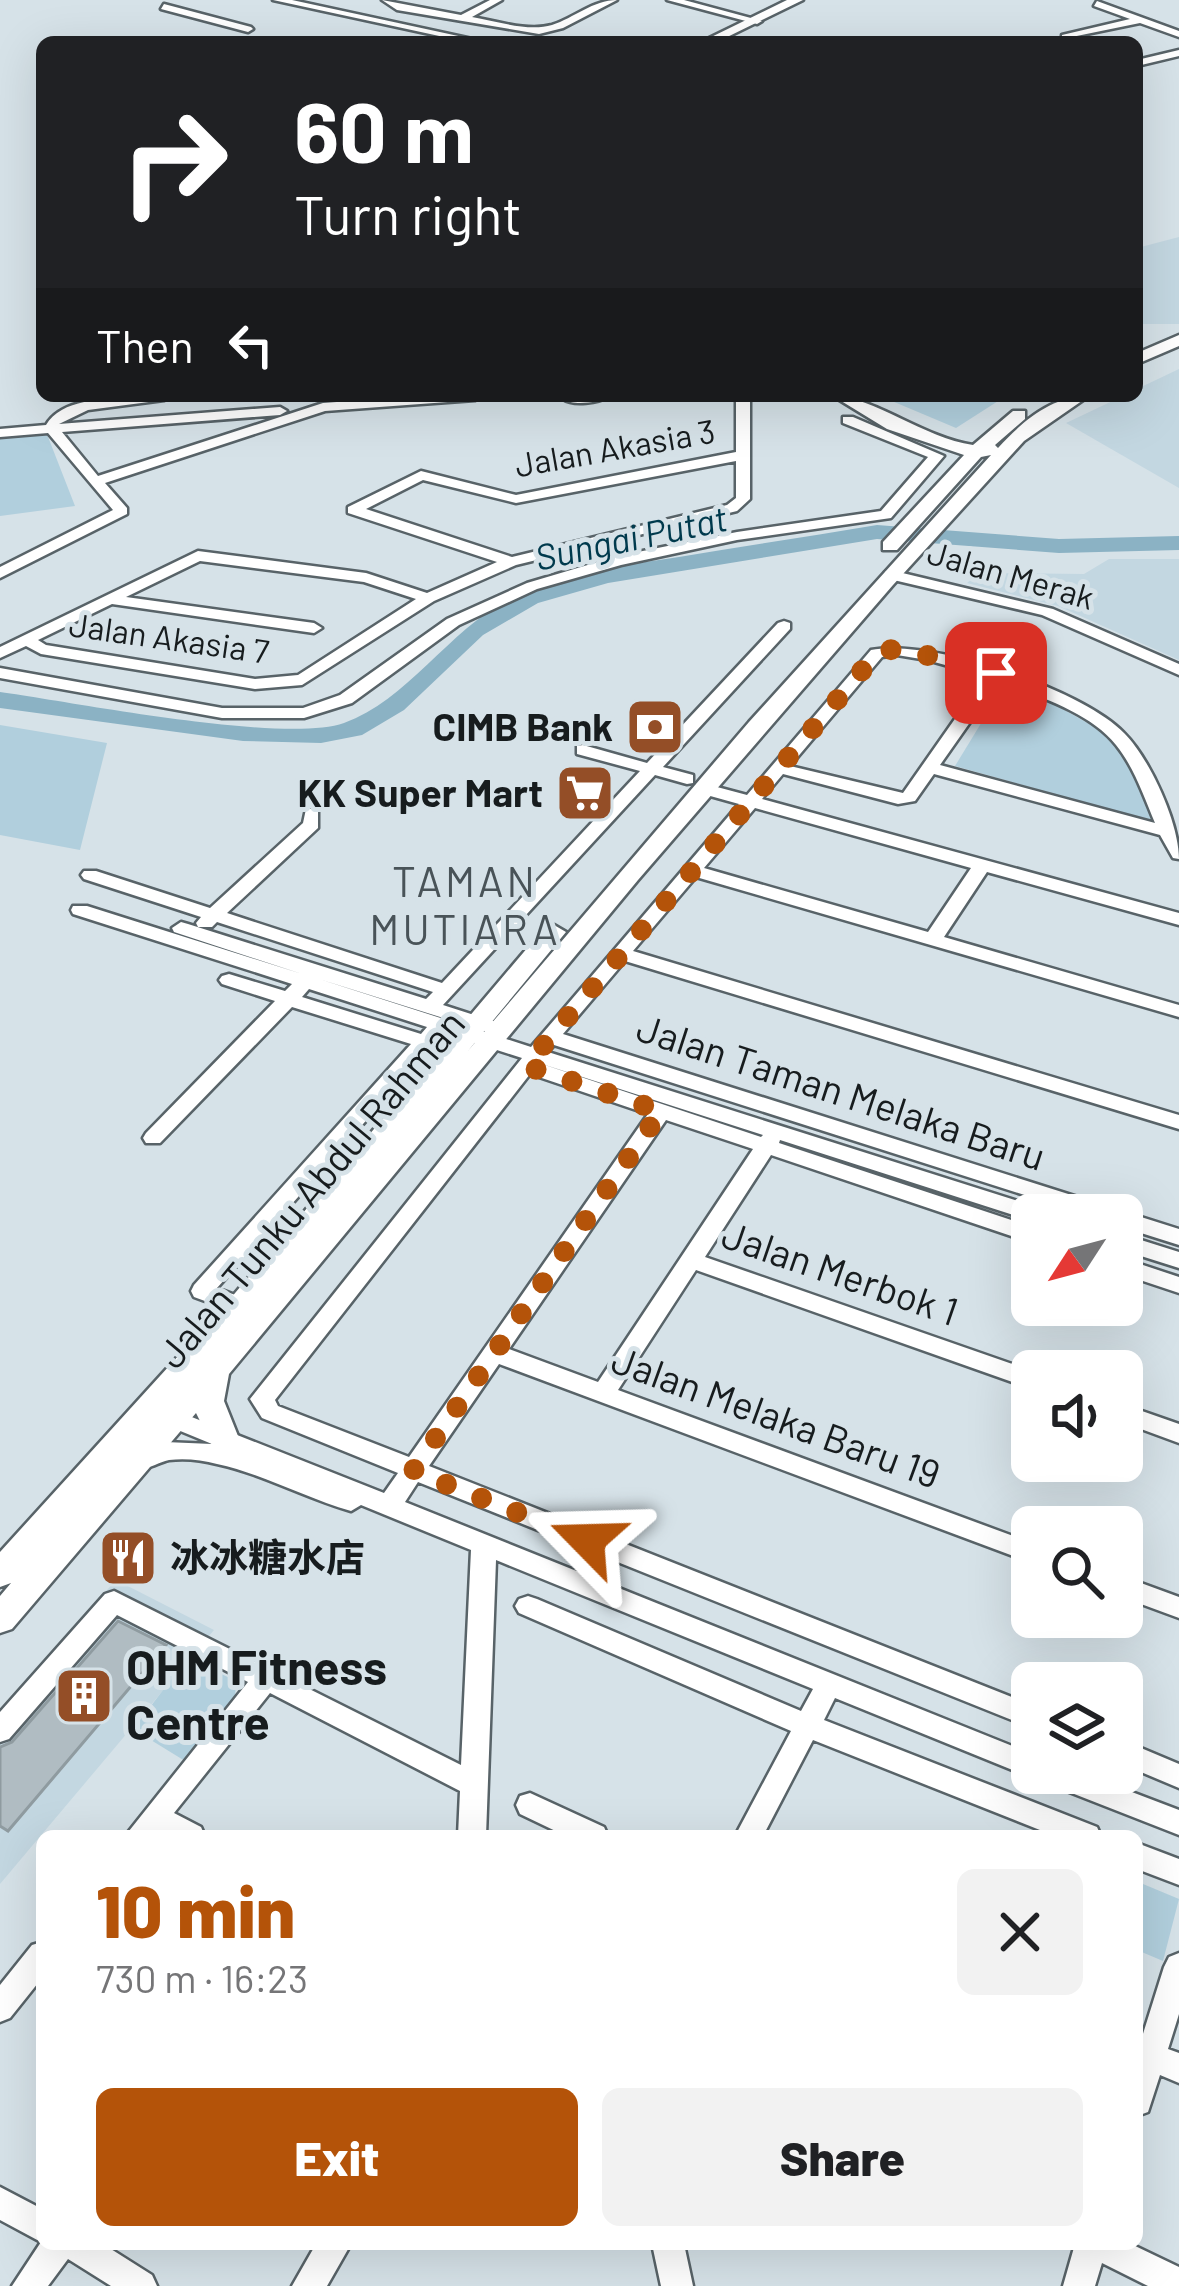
<!DOCTYPE html>
<meta charset="utf-8">
<style>
:root{--surface:#fff;--page:#f2f2f2;--text:#202124;--muted:#757577;--accent:#b45309}
body{margin:0;font-family:Barlow,"Noto Sans SC",sans-serif;background:var(--page);color:var(--text);height:100vh;display:flex;flex-direction:column;font-size:45px;white-space:nowrap}
*{box-sizing:border-box;margin:0}
p{font-size:39px;color:var(--muted)}
.icon{flex:none;width:66px;height:66px;fill:none;stroke:currentColor;stroke-width:2;stroke-linecap:round;stroke-linejoin:round}
.map{position:relative;flex:1;overflow:hidden}
.panel{position:absolute;left:36px;top:1830px;width:1107px;height:420px;display:flex;flex-direction:column;background:var(--surface);border-radius:18px;box-shadow:0 12px 48px #0002}
.panel>*{flex:none}
.banner{position:absolute;left:36px;top:36px;width:1107px;height:366px;border-radius:18px;box-shadow:0 12px 48px #0002;background:#202124;color:#fff;overflow:hidden}
.needle{width:78px;rotate:234deg}
.tools{position:absolute;left:1011px;top:1194px;display:grid;gap:24px}
.tools a{display:grid;place-items:center;width:132px;height:132px;border-radius:18px;background:var(--surface);box-shadow:0 12px 48px #0002;font-size:60px}
.pin{position:absolute;display:grid;place-items:center;width:102px;height:102px;color:#fff;margin:-51px;border-radius:24px;box-shadow:0 6px 18px #0006}
.me{position:absolute;width:132px;margin:-66px;rotate:292deg;stroke-linejoin:round;filter:drop-shadow(0 0 9px #0008)}
.turn{display:flex;align-items:center;gap:42px;height:252px;padding:0 60px;font-size:54px}
.turn .icon{width:156px;height:156px;stroke-width:2.5}
.turn b{display:block;font-size:84px;line-height:102px}
.then{display:flex;align-items:center;height:114px;padding:0 60px;background:#0003;gap:24px;font-size:45px}
.round{display:grid;place-items:center;flex:none;width:126px;height:126px;border-radius:18px;background:var(--page)}
.head{display:flex;align-items:center;justify-content:space-between;height:204px;padding:0 60px}
h1{font-size:72px;font-weight:800;line-height:90px;color:var(--accent)}
.action{display:flex;gap:24px;margin-top:auto;padding:24px 60px}
.action a{flex:1;height:138px;border-radius:18px;background:var(--accent);color:#fff;font-size:48px;font-weight:800;line-height:138px;text-align:center}
.action a+a{background:var(--page);color:var(--text)}
.map>svg:first-child{display:block}
.built{fill:#c3d7e1}
.green{fill:#b1cfdd}
.lines{fill:none;stroke-linecap:round;stroke-linejoin:round}
.river{fill:#8bb2c4;fill-rule:evenodd}
.building{fill:#b0bcc2;stroke:#8f9ba0;stroke-width:3}
.minor-casing{stroke:#586368;stroke-width:5}
.major-casing{stroke:#586368;stroke-width:5}
.minor{fill:#fff;fill-rule:evenodd}
.major{fill:#fff;fill-rule:evenodd}
.route{stroke:#b45309;stroke-width:21;stroke-dasharray:0 37.8}
.labels{text-anchor:middle;stroke-width:10;stroke-linejoin:round;paint-order:stroke}
.far-street-label{font-size:33px;fill:#171c1e;stroke:#d6e2e8}
.far-water-label{font-size:36px;font-style:italic;fill:#003a4d;stroke:#d6e2e8}
.poi-label{font-size:39px;font-weight:bold;fill:#171c1e;stroke:#d6e2e8;text-anchor:end}
.street-label{font-size:39px;fill:#171c1e;stroke:#d6e2e8}
.neighbourhood-label{font-size:42px;letter-spacing:3px;fill:#495358;stroke:#d6e2e8}
.near-poi-label{font-size:48px;font-weight:bold;fill:#171c1e;stroke:#d6e2e8;text-anchor:start}
</style>
<div class="map">
<svg width="1179" height="2286" viewBox="0 0 1179 2286">
<rect width="100%" height="100%" fill="#d6e2e8"/>
<path class="built" d="M1179,237V324H1143L1137,334V248Z
M1179,369V488L1066,423L1123,396H1137V389Z
M1109,559H1179V660L1058,606L967,583L979,573L1084,574Z
M116,1580L214,1630L0,1884V1710Z"/>
<path class="green" d="M880,396H1006L956,428Z
M43,424L75,506L0,516V432Z
M1005,684L1029,690L1116,739L1156,823L955,766Z
M0,725L107,743L80,850L0,835Z
M188,1658L236,1681L235,1698L185,1761L133,1729Z
M1143,1884L1179,1899L1163,1961L1137,1950V1902Z"/>
<g class="lines">
<path class="river" d="M877,525L1059,539L1179,536V550L1059,553L877,539L608,583L538,603L483,635L404,710L362,735L321,743L243,741L0,708V692C73,702 284,744 344,723C410,700 452,624 519,594C568,572 626,565 679,557C745,546 811,536 877,525Z"/>
</g>
<path class="building" d="M118,1621L166,1645L8,1831L0,1826V1747L12,1742Z"/>
<g class="lines">
<g class="minor-casing">
<path id="minor" d="M273,0H292L486,42H467Z
M382,0L461,15L490,0H502L472,17C496,21 528,32 552,25C574,18 593,0 617,0L563,28L539,34L397,10Z
M667,0H684L762,21L757,24Z
M1097,1L1179,31V37L1140,23L1062,39V35L1130,19L1094,6Z
M164,4L251,27L253,29L248,32L161,9Z
M1179,50V56L1137,66V60Z
M133,396H171L164,400L88,410L59,424L280,407L287,411L280,415L62,432L98,476L323,403L419,396H482L475,400L325,411L105,483L127,508V514L0,578V567L113,510L48,433L0,437V429L46,425C61,399 104,399 133,396Z
M566,396H609C599,403 573,406 563,399Z
M736,396H750V499L737,511L516,565L434,601L302,685L255,689L41,654L26,646L0,658V647L198,551L366,573L427,593L497,562L348,513V507L421,471L516,495L736,452ZM736,461V498L727,505L512,557L366,509L423,480L516,503ZM200,561L364,582L416,599L298,675L255,679L46,645L38,640L112,604L314,633L322,628L314,623L126,597Z
M843,417H853L944,456L891,518L737,540L621,565L537,589L459,625L352,703L304,718H222L0,678V668L222,708H303L340,695L447,619L527,583L618,556L737,532L881,511L928,457L843,423Z
M890,570L1053,609L1179,664V675L1042,615L885,578V572Z
M784,621L790,623V629L663,767L693,775V783L687,784L655,775L443,1005L502,1024L505,1028L502,1032H488L319,979L531,1047L739,804L696,792V784L702,783L747,795L871,650C930,638 1082,689 1124,733C1150,759 1179,823 1179,859L1173,858L1160,835L934,774L915,801L898,804L783,774L762,799L1179,913V925L987,872L944,937L1179,1005V1017L696,877L633,951L1179,1115V1129L625,961L563,1034L1179,1229V1245L1122,1227V1215H1087L554,1045L548,1052L1046,1210L1049,1215H1032V1221L780,1140L779,1143L1032,1227V1243L771,1155L705,1257L1032,1371V1389L696,1270L618,1390L1032,1543V1563L499,1364L429,1466L1032,1705V1728L418,1482L405,1502L1032,1754V1773H1082L1179,1810V1835L1041,1781L1039,1775L1032,1778L1022,1774L835,1698L824,1720L1097,1827L1101,1836H1055L813,1740L763,1836H735L791,1731L519,1613L515,1606L519,1599L528,1596L537,1599L801,1711L813,1689L496,1560L486,1836H458L460,1791L270,1693L174,1813L201,1827L205,1836H165L158,1833L156,1836H125L248,1682L117,1615L9,1739L0,1742V1712L105,1594L114,1591L461,1765L471,1550L361,1505L351,1511C305,1498 263,1474 217,1464C202,1460 185,1458 169,1460C156,1463 148,1471 133,1467L130,1460L133,1453L165,1442L212,1444L156,1421L152,1415L156,1409L164,1406L384,1493L398,1473L262,1418L250,1399L522,1058L444,1033L217,1288L248,1300L251,1306L248,1312L240,1314L194,1297L191,1291L194,1285L411,1044L292,1007L160,1143H146L143,1138L146,1133L275,1001L222,984L219,980L222,976L229,974L285,991L292,984L73,914L71,910L73,906H87L302,974L174,932L172,928L181,922L188,924L426,999L433,992L217,922L212,927H198L196,923L201,917L84,879L81,875L84,871H96L210,908L303,823L306,809H318V828L227,913L442,983L640,771L577,754V746L583,745L647,763L778,623ZM897,655L927,660L985,676L903,793L790,766L882,657ZM999,681C1037,696 1090,712 1116,745C1134,767 1144,797 1155,823L940,765ZM755,808L971,868L928,932L704,868ZM309,989L427,1027L421,1034L302,997ZM539,1063L763,1135L761,1137ZM530,1074L648,1114L409,1457L278,1406L275,1400ZM666,1120L753,1149L598,1382L509,1349Z
M1122,1234L1179,1252V1268L1122,1250Z
M1122,1258L1179,1277V1293L1122,1274Z
M1122,1404L1179,1424V1443L1122,1422Z
M1122,1576L1179,1597V1618L1122,1597Z
M1122,1740L1179,1764V1788L1122,1764Z
M530,1793L604,1827L608,1836H566L520,1814L516,1805L520,1796Z
M1137,1843L1179,1859V1885L1137,1869Z
M42,1942V1978L10,2018L0,2022V1985L32,1945Z
M1179,1953V2014L1168,2049L1179,2053V2083L1160,2075L1148,2112L1137,2116V2053L1164,1967L1169,1957Z
M0,2187L42,2209V2244H103L152,2275L157,2286H111L68,2259L48,2286H12L41,2242L0,2220Z
M316,2244H351L327,2286H292Z
M652,2244H684L693,2286H661Z
M1075,2244H1131L1179,2267V2286H1148L1102,2263L1095,2286H1063Z"/>
</g>
<g class="major-casing">
<path id="major" d="M787,0H803L717,42H701Z
M1179,335V346L1137,364V353Z
M833,396C873,396 924,438 973,445L1013,411H1025V419L995,445L998,448C1023,421 1051,396 1089,396L1024,441L893,585L638,880L229,1374L224,1401L240,1441L236,1449L225,1453L214,1449L196,1413L12,1629L0,1633V1596L11,1583L0,1587V1552L230,1299L545,927L554,925L566,932L467,1052L749,722L991,455L981,457L897,550H883V542L964,455L887,429Z"/>
</g>
<use href="#minor" class="minor"/>
<use href="#major" class="major"/>
</g>
<g class="lines">
<path class="route" d="M587,1540L413,1471L661,1111L526,1066L877,653L898,648L996,673"/>
</g>
<defs>
<g id="bank-square" transform="scale(3)"><rect x="-9" y="-9" width="18" height="18" rx="4" fill="#944e27" stroke="#d6e2e8"/><path d="M-6-4H6V4H-6ZM0-2.3a2.3 2.3 0 1 0 0 4.6a2.3 2.3 0 1 0 0-4.6Z" fill="#fff"/></g>
<g id="supermarket-square" transform="scale(3)"><rect x="-9" y="-9" width="18" height="18" rx="4" fill="#944e27" stroke="#d6e2e8"/><path d="M-6-5.5h2.5l.6 2H6L4.5 2H-2.5L-4.4-4H-6ZM-1.5 3.2a1.3 1.3 0 1 0 .1 0ZM3 3.2a1.3 1.3 0 1 0 .1 0Z" fill="#fff"/></g>
<g id="restaurant-square" transform="scale(3)"><rect x="-9" y="-9" width="18" height="18" rx="4" fill="#944e27" stroke="#d6e2e8"/><path d="M-5-6h1v4h1v-4h1v4h1v-4h1v5L-1.5 .5V6h-2V.5L-5-1ZM5-6V6H3V1.5H1.5Q1.5-4 5-6Z" fill="#fff"/></g>
<g id="building-square" transform="scale(3)"><rect x="-9" y="-9" width="18" height="18" rx="4" fill="#944e27" stroke="#d6e2e8"/><path d="M-4-6H4V6H1V3H-1V6H-4ZM-2.5-4.3h1.7v1.8h-1.7ZM.8-4.3h1.7v1.8H.8ZM-2.5-1h1.7V.8h-1.7ZM.8-1h1.7V.8H.8Z" fill="#fff"/></g>
</defs>
<g fill-rule="evenodd">
<use href="#bank-square" x="655" y="727"/>
<use href="#supermarket-square" x="585" y="793"/>
<use href="#restaurant-square" x="128" y="1558"/>
<use href="#building-square" x="84" y="1696"/>
</g>
<g class="labels">
<g class="far-street-label">
<text transform="translate(615 448) rotate(-10)" y="12">Jalan Akasia 3</text>
<text transform="translate(1011 575) rotate(16)" y="12">Jalan Merak</text>
<text transform="translate(169 638) rotate(8)" y="12">Jalan Akasia 7</text>
</g>
<g class="far-water-label">
<text transform="translate(631 538) rotate(-12)" y="13">Sungai Putat</text>
</g>
<g class="poi-label">
<text x="613" y="741">CIMB Bank</text>
<text x="543" y="807">KK Super Mart</text>
<text x="170" y="1572" text-anchor="start">冰冰糖水店</text>
</g>
<g class="street-label">
<text transform="translate(841 1092) rotate(18)" y="14">Jalan Taman Melaka Baru</text>
<text transform="translate(311 1189) rotate(-50)" y="14">Jalan Tunku Abdul Rahman</text>
<text transform="translate(840 1273) rotate(19)" y="14">Jalan Merbok 1</text>
<text transform="translate(776 1417) rotate(20)" y="14">Jalan Melaka Baru 19</text>
</g>
<g class="neighbourhood-label">
<text x="465" y="897">TAMAN<tspan x="465" dy="48">MUTIARA</tspan></text>
</g>
<g class="near-poi-label">
<text x="126" y="1685">OHM Fitness<tspan x="126" dy="55">Centre</tspan></text>
</g>
</g>
</svg>
<div class="tools">
<a><svg class="needle" viewBox="-14 -14 28 28"><path d="M0-13l5 13h-10z" fill="#e53935"/><path d="M0 13l5-13h-10z" fill="#757577"/></svg></a>
<a><svg class="icon" aria-label="sound" viewBox="0 0 24 24"><path d="M4 9h4l5-4v14l-5-4H4zM17 9q2 3 0 6"/></svg></a>
<a><svg class="icon" aria-label="search" viewBox="0 0 24 24"><circle cx="10" cy="10" r="6"/><path d="M15 15l6 6"/></svg></a>
<a><svg class="icon" aria-label="layers" viewBox="0 0 24 24"><path d="M12 4l9 5-9 5-9-5zM3 14l9 5 9-5"/></svg></a>
</div>
<div class="pin" style="left:996px;top:673px;background:#d93025"><svg class="icon" aria-label="arrive" viewBox="0 0 24 24"><path d="M6 21V4h12l-3 4 3 4H6"/></svg></div>
<svg class="me" style="left:587px;top:1540px" viewBox="-20 -20 40 40"><path d="M0-17L14 15 0 8-14 15z" fill="#b45309" stroke="#fff" stroke-width="4"/></svg>
<div class="banner">
<div class="turn"><svg class="icon" aria-label="right" viewBox="0 0 24 24"><path d="M7 20v-9h11M14 6l5 5-5 5"/></svg><div><b>60 m</b>Turn right</div></div>
<div class="then">Then<svg class="icon" aria-label="left" viewBox="0 0 24 24"><path d="M17 20v-9H6M10 6l-5 5 5 5"/></svg></div>
</div>
<section class="panel">
<div class="head"><div><h1>10 min</h1><p>730 m · 16:23</p></div><a class="round"><svg class="icon" aria-label="close" viewBox="0 0 24 24"><path d="M6 6l12 12M18 6L6 18"/></svg></a></div>
<div class="action"><a>Exit</a><a>Share</a></div>
</section>
</div>
